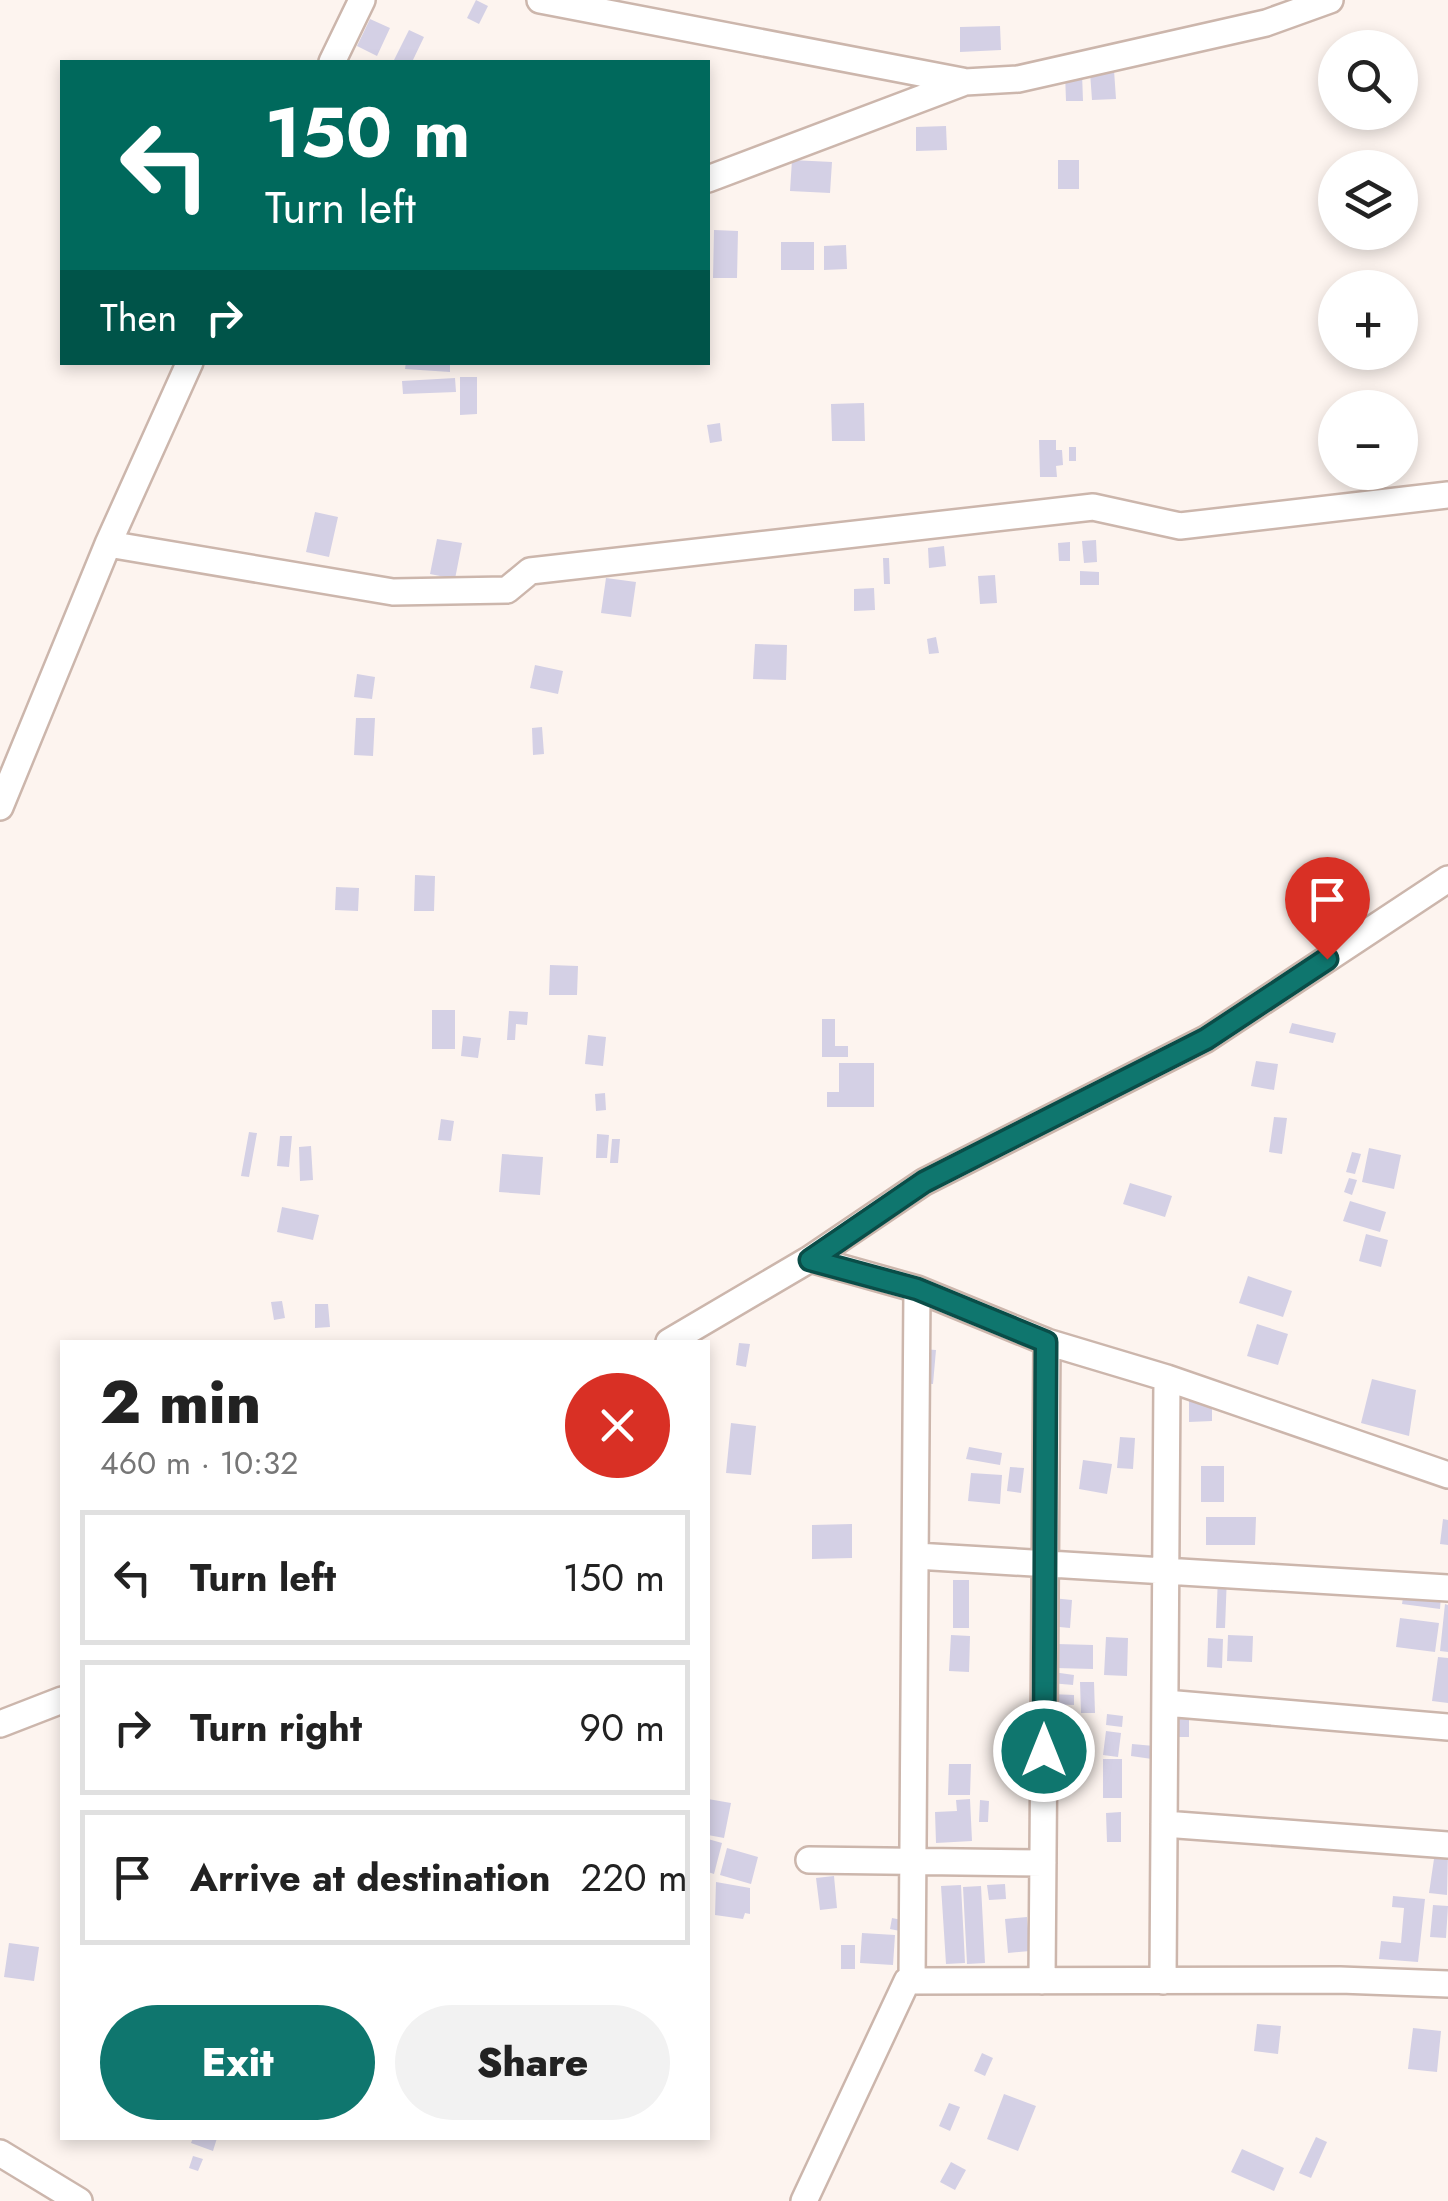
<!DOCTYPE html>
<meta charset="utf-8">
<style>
:root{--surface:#fff;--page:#f2f2f2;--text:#222;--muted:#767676;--line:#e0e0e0;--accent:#0f766e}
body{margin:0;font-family:Jost,sans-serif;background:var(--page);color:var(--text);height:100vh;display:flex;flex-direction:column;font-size:38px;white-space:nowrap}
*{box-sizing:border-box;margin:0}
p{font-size:32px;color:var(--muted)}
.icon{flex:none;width:55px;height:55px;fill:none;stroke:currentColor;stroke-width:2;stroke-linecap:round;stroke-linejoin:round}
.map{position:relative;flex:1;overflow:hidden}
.sheet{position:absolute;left:60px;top:1340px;width:650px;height:800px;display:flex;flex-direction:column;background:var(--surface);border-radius:0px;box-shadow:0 5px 15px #0003}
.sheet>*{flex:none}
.top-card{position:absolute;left:60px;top:60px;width:650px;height:305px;border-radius:0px;box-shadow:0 5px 15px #0003;background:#00695c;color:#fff;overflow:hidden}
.tools{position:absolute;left:1318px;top:30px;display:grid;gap:20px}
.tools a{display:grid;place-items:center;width:100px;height:100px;border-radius:50%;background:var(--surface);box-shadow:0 5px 15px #0003;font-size:50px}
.pin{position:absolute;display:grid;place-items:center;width:85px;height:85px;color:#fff;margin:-102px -42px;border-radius:50% 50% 50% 0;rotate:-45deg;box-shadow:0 0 10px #0007}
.pin .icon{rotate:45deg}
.me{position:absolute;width:110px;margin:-55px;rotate:0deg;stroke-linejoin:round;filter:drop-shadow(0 0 8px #0008)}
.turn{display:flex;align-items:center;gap:35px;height:210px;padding:0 40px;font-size:45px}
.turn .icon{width:130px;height:130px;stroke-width:2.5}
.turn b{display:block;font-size:70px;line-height:85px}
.then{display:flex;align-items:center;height:95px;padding:0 40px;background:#0003;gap:20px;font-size:38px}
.round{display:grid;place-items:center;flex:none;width:105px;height:105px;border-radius:52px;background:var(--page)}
.head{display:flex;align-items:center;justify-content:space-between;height:170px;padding:0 40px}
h1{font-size:60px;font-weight:800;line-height:75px}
.cta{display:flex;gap:20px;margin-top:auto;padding:20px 40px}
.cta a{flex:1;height:115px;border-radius:60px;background:var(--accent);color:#fff;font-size:40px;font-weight:800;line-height:115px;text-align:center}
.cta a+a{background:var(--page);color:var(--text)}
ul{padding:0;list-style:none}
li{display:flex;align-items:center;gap:30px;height:135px;margin:0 20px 15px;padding:0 20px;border:5px solid var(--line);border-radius:0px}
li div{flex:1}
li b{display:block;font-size:38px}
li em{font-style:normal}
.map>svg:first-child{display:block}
.building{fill:#d4d0e5}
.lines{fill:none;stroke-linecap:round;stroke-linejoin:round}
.minor-casing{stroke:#ccb6ac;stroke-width:30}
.minor{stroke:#fff;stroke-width:25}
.route-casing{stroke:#0a4d48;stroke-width:25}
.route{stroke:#0f766e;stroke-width:18}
</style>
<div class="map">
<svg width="1448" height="2201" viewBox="0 0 1448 2201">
<rect width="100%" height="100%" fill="#fdf4ef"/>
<path class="building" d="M476,0L488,6L479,24L467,18Z
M370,19L390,28L377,56L357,46Z
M1000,26L1001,50L960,52V27Z
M409,30L424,37L412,62H393Z
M1114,70L1116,99L1092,100L1090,72Z
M1065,73H1082L1083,101H1066Z
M946,126L947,150L916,151V127Z
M792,160L832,162L830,193L790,191Z
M1058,160H1079V189H1058Z
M714,230L738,231L737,278H713Z
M781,242H814V270H781Z
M846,245L847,269L824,270V246Z
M406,362H450V372L405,369Z
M460,377H477V414L460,415Z
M455,378L456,392L403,394L402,381Z
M864,403L865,441H832L831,404Z
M720,423L722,441L710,443L707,425Z
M1039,440H1056V450H1062L1063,465L1056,466L1057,477H1040Z
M1069,447H1076V461H1069Z
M315,512L338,517L329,557L306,552Z
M437,539L462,543L455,579L430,574Z
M1096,540L1097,562L1084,563L1082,541Z
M1070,542V561H1059L1058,543Z
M944,546L946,566L929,568L928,548Z
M883,558H889L890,584H884Z
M1080,571L1099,572V585H1080Z
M995,575L997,603L980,604L978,576Z
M606,578L636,582L631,617L601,613Z
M874,588L875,610L854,611V589Z
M936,637L939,653L929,654L927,639Z
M755,644L787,645L786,680L753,679Z
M535,665L563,671L558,694L530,688Z
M357,674L375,677L372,699L354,697Z
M356,718H375L373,756L354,755Z
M542,727L544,754L533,755L532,728Z
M415,875L435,876L434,911H414Z
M336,887L359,888L358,911L335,910Z
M550,965L578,966L577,995H549Z
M432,1010H455V1049H432Z
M509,1011L528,1012L527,1025L516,1024L515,1040H507Z
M822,1019H835V1046H848V1057H822Z
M1292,1023L1336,1033L1333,1043L1289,1033Z
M588,1035L606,1037L603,1066L585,1064Z
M463,1036L481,1038L478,1058L461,1056Z
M1256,1061L1278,1064L1274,1090L1251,1086Z
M839,1063H874V1107H827V1092H839Z
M605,1093L606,1110L596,1111L595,1094Z
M1274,1117L1287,1118L1282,1154L1269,1152Z
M441,1119L454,1121L451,1141L438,1140Z
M249,1132L257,1133L249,1177L241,1176Z
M597,1134L609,1135L607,1158H596Z
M280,1136H292L289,1167L277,1166Z
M612,1139H620L618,1163H610Z
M311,1146L313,1180L300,1181L299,1147Z
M1369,1148L1401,1155L1394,1189L1362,1182Z
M1352,1152L1361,1154L1355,1174L1346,1172Z
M502,1154L543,1157L540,1195L499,1192Z
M1349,1178L1357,1180L1352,1195L1344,1192Z
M1130,1183L1172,1196L1165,1217L1123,1204Z
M1350,1201L1386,1212L1380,1232L1343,1221Z
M282,1207L319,1215L313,1240L277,1232Z
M1366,1234L1388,1240L1381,1267L1359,1261Z
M1248,1276L1292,1291L1283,1317L1239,1303Z
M282,1301L285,1318L274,1320L271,1302Z
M315,1304H328L330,1327L315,1328Z
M1257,1324L1288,1334L1278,1365L1247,1356Z
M739,1343L750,1344L746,1367L736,1365Z
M908,1348L936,1350L933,1384L906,1382Z
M1372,1379L1416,1390L1409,1436L1361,1423Z
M1189,1397H1212V1421L1189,1422Z
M731,1423L756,1426L751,1475L726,1473Z
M1120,1437L1135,1438L1133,1469L1117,1468Z
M969,1447L1002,1453L1000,1465L966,1459Z
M1083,1460L1112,1464L1107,1494L1079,1489Z
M1201,1466H1224V1502H1201Z
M1010,1467L1024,1468L1021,1493L1007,1491Z
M971,1473L1002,1475L1000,1504L968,1501Z
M1206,1517H1256L1255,1545H1206Z
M1443,1519L1448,1520V1545L1440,1544Z
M852,1524V1558L812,1559V1525Z
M1218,1576H1227L1225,1628H1216Z
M953,1580H969V1628H953Z
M1404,1591L1441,1596L1440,1609L1402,1604Z
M1052,1598L1072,1600L1070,1628L1049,1626Z
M1445,1604L1448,1605V1652L1440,1651Z
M1400,1618L1439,1623L1435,1652L1396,1647Z
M951,1635L970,1636L969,1672L949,1671Z
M1228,1635L1253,1636L1252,1662L1227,1661Z
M1106,1637L1128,1638L1127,1676L1104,1675Z
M1208,1638L1223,1639L1222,1668L1207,1667Z
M1057,1644L1093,1645V1669L1056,1668Z
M1438,1657L1448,1658V1703L1432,1701Z
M1053,1672L1074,1675L1073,1685L1051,1683Z
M1080,1682H1094L1095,1713H1081Z
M1050,1694L1074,1695V1705L1049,1704Z
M1107,1714L1123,1716L1122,1727L1106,1725Z
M1173,1716H1189V1737H1173Z
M1106,1731L1121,1733L1118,1757L1103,1755Z
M1132,1744L1154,1746L1152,1759L1131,1756Z
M1103,1759H1122V1798H1103Z
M949,1764H971L970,1795H948Z
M708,1799L731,1803L724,1838L708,1835Z
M970,1799L972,1841L936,1843L935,1812L957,1811L956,1800Z
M980,1800L989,1801L988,1822H979Z
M1121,1812V1842H1107L1106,1813Z
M708,1839L722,1843L714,1874L708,1872Z
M727,1848L758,1857L751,1884L720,1875Z
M1435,1852L1448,1854L1447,1895L1429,1893Z
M834,1876L837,1908L820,1910L816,1878Z
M716,1882L750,1888V1914L745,1913L743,1919L715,1915Z
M1005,1884L1006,1899L989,1900L987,1885Z
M961,1885L965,1963L946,1964L941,1886Z
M981,1886L985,1963L967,1964L963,1887Z
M1393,1896L1425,1899L1418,1962L1379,1959L1381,1941L1401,1943L1404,1908L1392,1907Z
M1433,1905L1448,1906L1446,1938L1430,1937Z
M1027,1917L1030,1951L1008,1953L1005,1919Z
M892,1918L902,1920L900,1931L890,1929Z
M862,1933L895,1935L893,1965L860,1963Z
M9,1943L39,1947L34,1981L4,1977Z
M841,1945H855V1969H841Z
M1257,2024L1281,2026L1278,2054L1254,2051Z
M1413,2028L1441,2031L1437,2072L1408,2069Z
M982,2053L993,2058L985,2076L974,2071Z
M1004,2094L1036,2106L1018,2151L987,2139Z
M949,2103L960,2107L950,2131L939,2126Z
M1316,2137L1327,2142L1311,2178L1299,2173Z
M193,2138H217L213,2151L191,2143Z
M1242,2149L1284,2168L1274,2191L1231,2172Z
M193,2156L203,2159L198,2171L189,2168Z
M951,2162L966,2170L955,2190L940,2182Z"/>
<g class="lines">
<g class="minor-casing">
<path id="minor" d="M540,0L962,81
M332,62L362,0
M708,179L965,82L1018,79L1266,23L1330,0
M108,544L393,592L507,590L530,571L1093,507L1180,526L1448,495
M0,807L108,544L190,362
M810,1259L917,1289L1047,1342L1167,1378L1448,1475
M669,1342L810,1259L924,1182L1206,1039L1448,879
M916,1556L1448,1588
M1165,1703L1448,1727
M0,1724L62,1700
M1164,1824L1448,1845
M809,1860L1043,1863
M912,1981L917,1289
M1042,1981L1047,1342
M1163,1981L1167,1378
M0,2153L79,2201
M804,2201L907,1981L1340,1980L1448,1984"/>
</g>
<use href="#minor" class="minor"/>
</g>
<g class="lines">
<g class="route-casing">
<path id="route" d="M1044,1751L1046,1342L917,1289L810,1260L924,1182L1206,1039L1327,959"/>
</g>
<use href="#route" class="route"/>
</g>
</svg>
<div class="tools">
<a><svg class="icon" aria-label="search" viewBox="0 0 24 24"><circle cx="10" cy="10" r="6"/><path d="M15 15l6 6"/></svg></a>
<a><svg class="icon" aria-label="layers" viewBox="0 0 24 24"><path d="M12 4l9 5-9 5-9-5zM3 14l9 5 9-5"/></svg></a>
<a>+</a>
<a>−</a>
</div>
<div class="pin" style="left:1327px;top:959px;background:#d93025"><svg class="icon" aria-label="arrive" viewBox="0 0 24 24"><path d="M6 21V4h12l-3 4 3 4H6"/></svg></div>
<svg class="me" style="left:1044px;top:1751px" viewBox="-20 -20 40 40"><circle r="17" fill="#0f766e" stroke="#fff" stroke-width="3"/><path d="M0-11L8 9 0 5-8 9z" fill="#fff"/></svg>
<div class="top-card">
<div class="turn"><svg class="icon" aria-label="left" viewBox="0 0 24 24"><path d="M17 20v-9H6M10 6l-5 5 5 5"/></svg><div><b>150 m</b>Turn left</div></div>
<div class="then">Then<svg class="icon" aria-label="right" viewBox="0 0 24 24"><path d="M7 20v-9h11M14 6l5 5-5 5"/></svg></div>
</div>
<section class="sheet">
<div class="head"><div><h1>2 min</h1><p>460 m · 10:32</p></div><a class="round" style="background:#d93025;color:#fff"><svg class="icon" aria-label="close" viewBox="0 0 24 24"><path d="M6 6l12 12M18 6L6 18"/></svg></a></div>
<ul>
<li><svg class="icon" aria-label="left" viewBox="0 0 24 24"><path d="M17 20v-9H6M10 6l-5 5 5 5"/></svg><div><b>Turn left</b></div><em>150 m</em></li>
<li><svg class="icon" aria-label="right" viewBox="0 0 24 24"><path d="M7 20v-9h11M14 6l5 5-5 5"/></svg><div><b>Turn right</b></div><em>90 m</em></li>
<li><svg class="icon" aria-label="arrive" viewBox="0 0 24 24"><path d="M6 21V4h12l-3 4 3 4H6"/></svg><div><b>Arrive at destination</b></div><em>220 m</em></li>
</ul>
<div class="cta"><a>Exit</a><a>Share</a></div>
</section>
</div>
